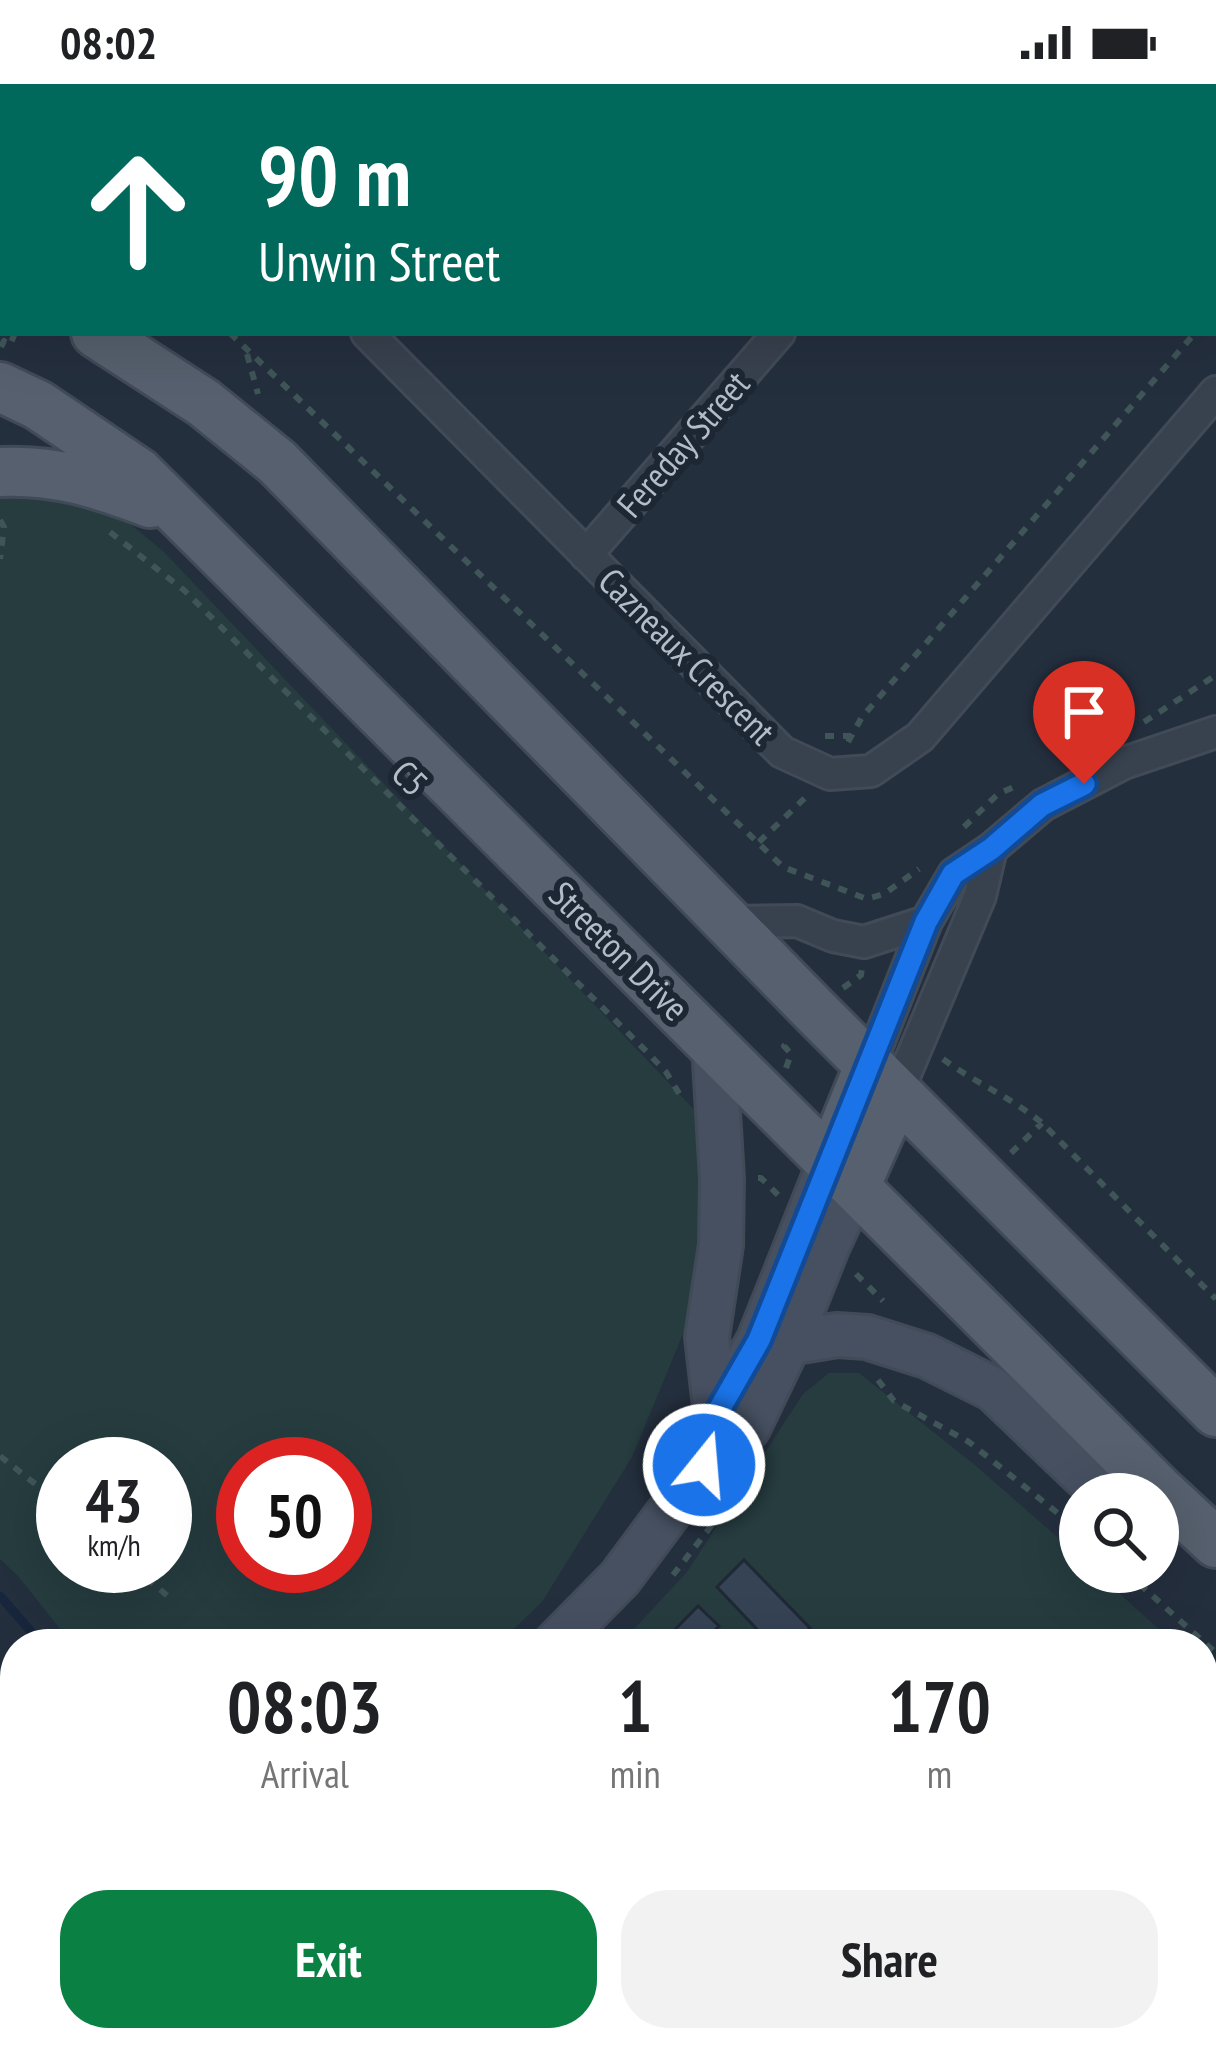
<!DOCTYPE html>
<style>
:root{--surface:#fff;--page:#f2f2f2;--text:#202124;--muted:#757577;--accent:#0b8043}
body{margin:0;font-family:"PT Sans Narrow",sans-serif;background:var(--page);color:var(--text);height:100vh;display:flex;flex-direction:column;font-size:45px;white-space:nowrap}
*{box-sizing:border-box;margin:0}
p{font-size:39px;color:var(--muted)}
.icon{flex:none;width:66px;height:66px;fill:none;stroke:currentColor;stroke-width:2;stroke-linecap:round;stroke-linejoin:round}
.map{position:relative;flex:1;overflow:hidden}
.drawer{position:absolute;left:0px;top:1545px;width:1218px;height:423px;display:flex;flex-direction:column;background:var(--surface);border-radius:48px 48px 0 0;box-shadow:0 12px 48px #0002}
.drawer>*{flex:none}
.banner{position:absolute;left:0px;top:0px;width:1218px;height:252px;box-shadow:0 12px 48px #0002;background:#00695c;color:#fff;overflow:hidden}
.tools{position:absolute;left:1059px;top:1389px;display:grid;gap:24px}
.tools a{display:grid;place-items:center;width:120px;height:120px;border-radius:50%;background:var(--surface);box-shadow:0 12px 48px #0002;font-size:60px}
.speed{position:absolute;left:36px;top:1353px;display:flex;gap:24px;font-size:60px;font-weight:700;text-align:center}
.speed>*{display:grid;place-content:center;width:156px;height:156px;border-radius:50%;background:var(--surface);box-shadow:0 12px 48px #0002;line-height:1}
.speed small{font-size:30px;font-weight:400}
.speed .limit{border:18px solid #d22;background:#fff;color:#111}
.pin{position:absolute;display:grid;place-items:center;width:102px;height:102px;color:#fff;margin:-123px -51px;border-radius:50% 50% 50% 0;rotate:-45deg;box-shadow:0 0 12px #0007}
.pin .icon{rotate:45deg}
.me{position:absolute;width:132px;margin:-66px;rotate:17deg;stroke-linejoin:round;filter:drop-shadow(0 0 9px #0008)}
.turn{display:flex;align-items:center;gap:42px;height:252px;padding:0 60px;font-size:54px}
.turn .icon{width:156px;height:156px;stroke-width:2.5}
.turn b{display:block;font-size:84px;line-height:102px}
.eta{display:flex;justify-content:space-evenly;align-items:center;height:204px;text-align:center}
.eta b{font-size:72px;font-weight:700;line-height:84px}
.primary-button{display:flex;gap:24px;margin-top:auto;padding:24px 60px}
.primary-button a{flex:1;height:138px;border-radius:48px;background:var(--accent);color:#fff;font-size:48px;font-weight:700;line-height:138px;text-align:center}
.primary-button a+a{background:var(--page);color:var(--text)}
.status{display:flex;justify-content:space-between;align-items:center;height:84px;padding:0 60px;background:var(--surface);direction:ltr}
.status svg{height:33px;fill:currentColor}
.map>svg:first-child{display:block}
.green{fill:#263c3f;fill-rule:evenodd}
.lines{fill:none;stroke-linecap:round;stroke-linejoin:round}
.stream{stroke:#17263c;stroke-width:9}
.building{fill:#364354;stroke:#1f2835;stroke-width:3}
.street-casing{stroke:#414a57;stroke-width:36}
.secondary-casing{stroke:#414a57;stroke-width:48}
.primary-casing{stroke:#414a57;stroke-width:54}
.path{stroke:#3f5557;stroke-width:6;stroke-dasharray:9 9;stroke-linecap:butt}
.street{stroke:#38414e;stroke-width:30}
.secondary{stroke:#465061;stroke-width:42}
.primary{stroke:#56606e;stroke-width:48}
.route-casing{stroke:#114b97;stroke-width:30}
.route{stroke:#1a73e8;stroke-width:21}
.labels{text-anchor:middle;stroke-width:12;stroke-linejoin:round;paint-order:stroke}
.street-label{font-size:36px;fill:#b4bcc9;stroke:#1d2633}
</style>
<div class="status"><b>08:02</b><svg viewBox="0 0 49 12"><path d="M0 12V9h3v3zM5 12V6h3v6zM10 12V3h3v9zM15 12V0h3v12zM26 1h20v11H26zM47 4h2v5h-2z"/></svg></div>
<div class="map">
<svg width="1216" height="1967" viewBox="0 0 1216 1967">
<rect width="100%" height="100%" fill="#242f3e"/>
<path class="green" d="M40,410L106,420L164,468L704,1036L701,1148L690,1233L632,1373L542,1518L498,1560H72L18,1492L0,1475V411ZM63,1380H165V1482H63ZM243,1380H345V1482H243Z
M829,1289H859L975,1381L1080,1473V1488H1096L1175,1560H620L687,1488L803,1310Z
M1203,1586L1216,1598V1967H575L553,1953H1203Z
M0,1747L15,1763V1903L0,1919Z"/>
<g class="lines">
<path class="stream" d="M0,1512L42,1560
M255,1953L263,1967"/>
</g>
<path class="building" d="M744,1476L810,1544L794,1560H771L717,1503Z
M698,1522L719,1542L701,1560H661Z
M810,1547L824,1560H797Z"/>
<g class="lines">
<g class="street-casing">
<path id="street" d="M197,0L198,3
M526,3L529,0
M994,3L997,0
M367,249L782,668L830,690L871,687L920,653L1216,308
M586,471L779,249
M727,838L797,837L833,852L864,858L926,838
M869,982L926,838L954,790L991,765L1043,721L1124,679L1216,648
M897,1009L980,812L991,765"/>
</g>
<g class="secondary-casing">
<path id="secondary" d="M714,961L722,1095L721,1161L707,1253L716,1331
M789,1259L837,1251L867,1253L927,1272L993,1305L1084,1392L1158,1405
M714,1339L759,1256L830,1078
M555,1560L620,1494L704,1381L748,1344L789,1259L828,1161L855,1103
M176,1967L188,1953"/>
</g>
<g class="primary-casing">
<path id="primary" d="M25,0V3
M0,206L3,207
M96,249L204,319L277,378L817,929L1216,1328
M0,303L38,321L139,389L1158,1405L1216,1459
M0,388C54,385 100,400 150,419
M830,1078L869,982
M855,1103L897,1009"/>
</g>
<path class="path" d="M1215,226L1216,225
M230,249L783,783L867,815L884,810L919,785
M1,263L4,257L10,261L15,249
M247,270L258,310
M0,436L4,443L0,475
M110,448L185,507L649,970L666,988L680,1011
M1144,638L1216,591
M825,652H851
M848,658L862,633L1195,249
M964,743L998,710L1014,703
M759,758L808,711
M843,904L861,891L862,884
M943,975C975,999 1011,1013 1042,1039L1216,1215
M786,984L791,970L784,962L791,955
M1011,1069L1042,1039
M758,1094H761L779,1112
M856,1190L883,1217
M878,1296L894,1317L969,1358L1080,1447
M0,1372L63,1422
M133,1482L171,1515
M1126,1488L1216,1569
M673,1491L750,1392
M228,1967L240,1953"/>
<use href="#street" class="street"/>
<use href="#secondary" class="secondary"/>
<use href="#primary" class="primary"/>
</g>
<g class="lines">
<g class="route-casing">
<path id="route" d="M704,1381L716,1331L759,1256L926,838L953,790L991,765L1042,721L1084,700"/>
</g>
<use href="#route" class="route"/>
</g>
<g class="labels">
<g class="street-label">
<text transform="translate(683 360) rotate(-49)" y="13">Fereday Street</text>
<text transform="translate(687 572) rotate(45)" y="13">Cazneaux Crescent</text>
<text transform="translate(410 694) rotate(45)" y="13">C5</text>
<text transform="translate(619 867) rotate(45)" y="13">Streeton Drive</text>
</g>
</g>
</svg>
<div class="tools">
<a><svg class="icon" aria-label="search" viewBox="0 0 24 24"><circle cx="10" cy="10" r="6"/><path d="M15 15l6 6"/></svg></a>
</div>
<div class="speed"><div>43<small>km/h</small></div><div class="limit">50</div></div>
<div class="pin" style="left:1084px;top:700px;background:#d93025"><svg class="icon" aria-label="arrive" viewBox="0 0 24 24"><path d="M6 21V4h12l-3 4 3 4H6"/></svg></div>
<svg class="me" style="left:704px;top:1381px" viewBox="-20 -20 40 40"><circle r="17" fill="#1a73e8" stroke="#fff" stroke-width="3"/><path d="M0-11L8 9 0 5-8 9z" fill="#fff"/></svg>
<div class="banner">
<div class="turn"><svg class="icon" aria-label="ahead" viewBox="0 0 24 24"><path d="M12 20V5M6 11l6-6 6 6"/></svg><div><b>90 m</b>Unwin Street</div></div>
</div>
<section class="drawer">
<div class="eta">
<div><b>08:03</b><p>Arrival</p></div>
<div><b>1</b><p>min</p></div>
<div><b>170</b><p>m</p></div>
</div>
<div class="primary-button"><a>Exit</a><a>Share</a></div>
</section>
</div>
